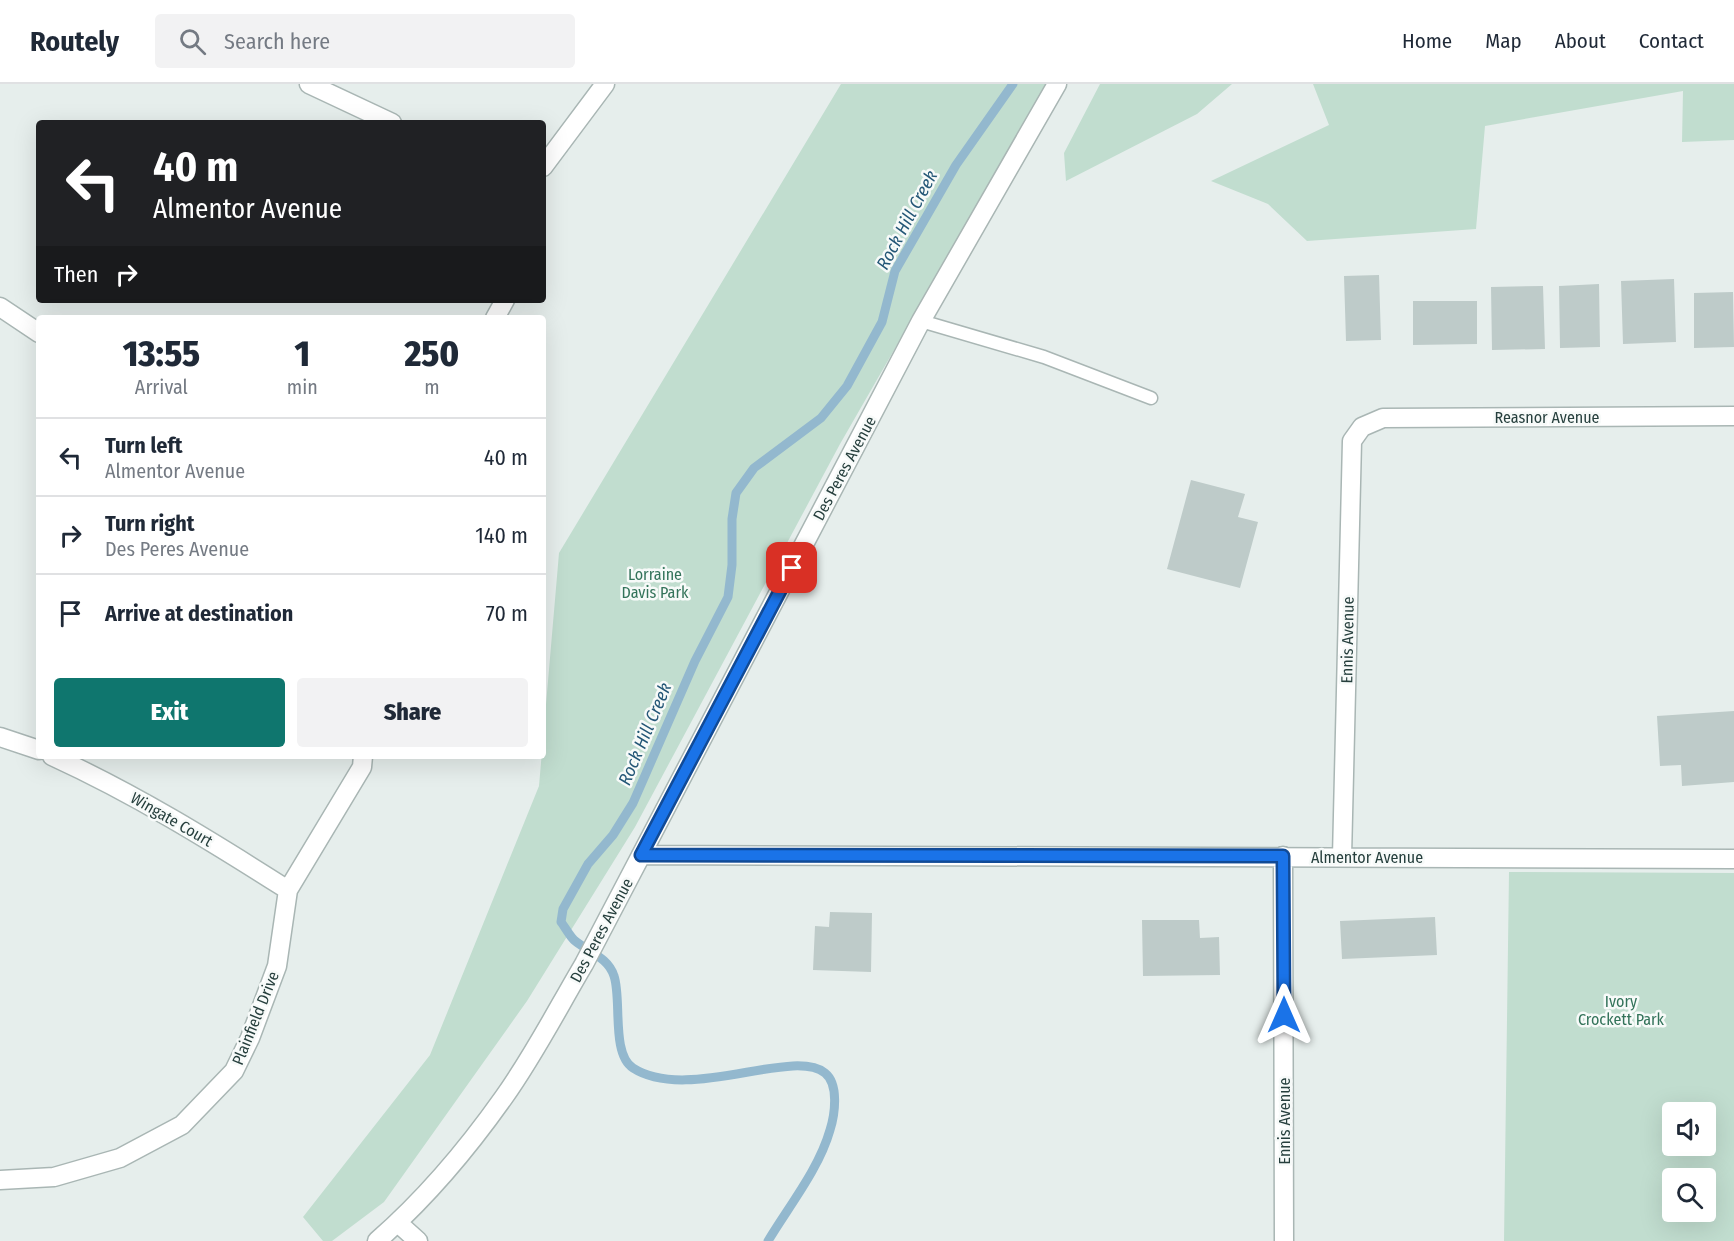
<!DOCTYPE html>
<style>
:root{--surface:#fff;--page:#f2f2f3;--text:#1f2937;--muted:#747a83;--line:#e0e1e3;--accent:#0f766e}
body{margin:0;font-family:"Fira Sans Condensed",sans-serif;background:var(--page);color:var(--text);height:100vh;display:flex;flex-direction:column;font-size:22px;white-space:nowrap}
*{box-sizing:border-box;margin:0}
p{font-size:20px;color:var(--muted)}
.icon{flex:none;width:33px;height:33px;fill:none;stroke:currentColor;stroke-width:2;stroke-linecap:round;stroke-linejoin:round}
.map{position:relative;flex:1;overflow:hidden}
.sheet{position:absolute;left:36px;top:231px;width:510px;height:444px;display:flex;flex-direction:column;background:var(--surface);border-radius:6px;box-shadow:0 6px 24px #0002}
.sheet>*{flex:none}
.top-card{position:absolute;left:36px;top:36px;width:510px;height:183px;border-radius:6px;box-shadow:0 6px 24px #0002;background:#202124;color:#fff;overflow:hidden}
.fabs{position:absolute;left:1662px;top:1018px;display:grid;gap:12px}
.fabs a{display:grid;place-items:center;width:54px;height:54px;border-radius:6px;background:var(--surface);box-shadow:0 6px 24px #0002;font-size:30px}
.pin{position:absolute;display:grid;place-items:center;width:51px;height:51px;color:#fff;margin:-26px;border-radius:12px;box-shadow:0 3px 9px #0006}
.me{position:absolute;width:66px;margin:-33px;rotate:0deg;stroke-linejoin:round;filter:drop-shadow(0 0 4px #0008)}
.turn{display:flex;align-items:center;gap:21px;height:126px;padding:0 18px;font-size:27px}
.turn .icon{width:78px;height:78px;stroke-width:2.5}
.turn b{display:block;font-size:42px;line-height:51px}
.then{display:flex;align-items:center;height:57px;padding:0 18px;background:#0003;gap:12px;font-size:22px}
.eta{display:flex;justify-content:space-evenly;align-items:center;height:102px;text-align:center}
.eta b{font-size:36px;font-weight:800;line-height:42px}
.cta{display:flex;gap:12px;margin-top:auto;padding:12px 18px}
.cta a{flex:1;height:69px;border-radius:6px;background:var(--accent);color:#fff;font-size:24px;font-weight:800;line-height:69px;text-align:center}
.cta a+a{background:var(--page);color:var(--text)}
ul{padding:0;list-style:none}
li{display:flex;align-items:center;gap:18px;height:78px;padding:0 18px;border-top:2px solid var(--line)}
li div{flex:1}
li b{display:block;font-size:22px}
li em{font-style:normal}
header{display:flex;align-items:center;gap:36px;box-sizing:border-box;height:84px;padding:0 30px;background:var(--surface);border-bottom:2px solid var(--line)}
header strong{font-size:28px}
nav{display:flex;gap:33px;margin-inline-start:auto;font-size:21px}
.search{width:420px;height:54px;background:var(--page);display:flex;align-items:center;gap:15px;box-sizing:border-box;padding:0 21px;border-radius:6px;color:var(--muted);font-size:22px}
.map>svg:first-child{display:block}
.green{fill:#c1ddcf;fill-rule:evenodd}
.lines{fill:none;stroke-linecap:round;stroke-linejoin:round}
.stream{stroke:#93b8ce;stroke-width:9}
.building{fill:#becbc9}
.lane-casing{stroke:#a9b6b4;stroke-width:15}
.street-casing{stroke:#a9b6b4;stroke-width:21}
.lane{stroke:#fff;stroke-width:12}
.street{stroke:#fff;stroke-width:18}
.route-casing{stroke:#114b97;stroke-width:15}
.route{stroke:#1a73e8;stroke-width:10}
.labels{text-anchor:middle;stroke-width:5;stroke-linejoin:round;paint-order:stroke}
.street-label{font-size:16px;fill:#263f3d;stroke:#f7faf9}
.park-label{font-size:16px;fill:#33735a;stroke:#f7faf9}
.water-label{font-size:18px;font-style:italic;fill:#245777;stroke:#f7faf9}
</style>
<header>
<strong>Routely</strong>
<div class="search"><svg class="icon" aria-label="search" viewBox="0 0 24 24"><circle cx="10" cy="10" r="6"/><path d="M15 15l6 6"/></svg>Search here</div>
<nav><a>Home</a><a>Map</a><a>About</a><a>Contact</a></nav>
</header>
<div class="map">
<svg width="1734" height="1157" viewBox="0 0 1734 1157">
<rect width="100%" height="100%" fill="#e6eeec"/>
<path class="green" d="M841,0H1047L840,360L635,743L527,917L384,1118L332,1157H323L303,1133L430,971L539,702L559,469Z
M1100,0H1232L1197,30L1066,97L1064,69Z
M1313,0H1734V56L1682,58L1683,7L1485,42L1476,145L1307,157L1268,120L1211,97L1329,41Z
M1509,788L1734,789V1157H1504ZM1672,1029H1706V1062H1672ZM1672,1095H1706V1128H1672Z"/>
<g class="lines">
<path class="stream" d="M768,1157C789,1122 819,1085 830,1046C835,1030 839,1000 825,989C793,963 687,1019 633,984C611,970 622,915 614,892C608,873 588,868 574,856C569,851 565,843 561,838L563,825L588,780L613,751L633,719L695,577L728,513L732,481V435L736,409L754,384L821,334L847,302L882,238L895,187L956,81L1013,0"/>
</g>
<path class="building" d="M1379,191L1381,256L1346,257L1344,192Z
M1674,195L1676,258L1623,260L1621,197Z
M1599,200L1600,263L1560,264L1559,202Z
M1543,202L1545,265L1492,266L1491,203Z
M1733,208L1734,263L1694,264V209Z
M1413,217H1477V260L1413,261Z
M1191,396L1245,410L1238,433L1258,438L1240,504L1167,485Z
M1734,627V698L1682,702L1681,681L1660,682L1657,632Z
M830,828L872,829L871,888L813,886L815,842L829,843Z
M1435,833L1437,871L1342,875L1340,837Z
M1142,836H1199L1200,854L1219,853L1220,891L1143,892Z"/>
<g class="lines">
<g class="lane-casing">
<path id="lane" d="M921,237L1044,273L1151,314"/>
</g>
<g class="street-casing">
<path id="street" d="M309,0L392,39
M543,83L605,0
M0,223L39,249
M495,234L505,216
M0,653L39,666
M52,672C135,710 211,757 288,806
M641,771L1734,775
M1283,772L1284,1157
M1342,773L1352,357L1362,343L1383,334L1734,332
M0,1096L54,1093L120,1074L182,1041L234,987L250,954L277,882L288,806L362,683L363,672
M398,1139L418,1157
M377,1157C424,1116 468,1064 504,1013C534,971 558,924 584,880L921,237L1057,0"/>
</g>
<use href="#lane" class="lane"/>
<use href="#street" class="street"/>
</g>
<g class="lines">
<g class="route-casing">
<path id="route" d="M792,484L641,771L1283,772L1284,931"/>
</g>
<use href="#route" class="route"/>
</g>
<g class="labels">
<g class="street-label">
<text x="1547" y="339">Reasnor Avenue</text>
<text transform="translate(844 384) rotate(-62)" y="6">Des Peres Avenue</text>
<text transform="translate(1347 556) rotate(-89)" y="6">Ennis Avenue</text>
<text transform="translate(172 735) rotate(30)" y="6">Wingate Court</text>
<text x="1367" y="779">Almentor Avenue</text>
<text transform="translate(601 846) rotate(-62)" y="6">Des Peres Avenue</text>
<text transform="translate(255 934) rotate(-68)" y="6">Plainfield Drive</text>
<text transform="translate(1284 1037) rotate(-90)" y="6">Ennis Avenue</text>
</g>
<g class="park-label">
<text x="655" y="496">Lorraine<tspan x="655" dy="18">Davis Park</tspan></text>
<text x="1621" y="923">Ivory<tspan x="1621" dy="18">Crockett Park</tspan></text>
</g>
<g class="water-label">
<text transform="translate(907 136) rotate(-62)" y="6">Rock Hill Creek</text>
<text transform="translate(645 650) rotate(-67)" y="6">Rock Hill Creek</text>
</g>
</g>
</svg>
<div class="fabs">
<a><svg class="icon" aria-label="sound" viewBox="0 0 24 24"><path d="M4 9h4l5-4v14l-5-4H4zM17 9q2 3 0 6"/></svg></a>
<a><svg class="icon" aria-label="search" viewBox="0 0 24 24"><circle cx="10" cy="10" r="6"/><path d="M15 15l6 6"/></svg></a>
</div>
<div class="pin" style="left:792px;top:484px;background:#d93025"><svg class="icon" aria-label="arrive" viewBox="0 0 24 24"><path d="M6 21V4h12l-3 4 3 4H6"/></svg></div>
<svg class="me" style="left:1284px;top:931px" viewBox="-20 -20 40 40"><path d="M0-17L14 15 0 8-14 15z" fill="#1a73e8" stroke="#fff" stroke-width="4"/></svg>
<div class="top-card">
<div class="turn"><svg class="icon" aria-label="left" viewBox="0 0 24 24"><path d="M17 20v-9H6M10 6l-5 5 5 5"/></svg><div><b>40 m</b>Almentor Avenue</div></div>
<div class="then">Then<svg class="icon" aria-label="right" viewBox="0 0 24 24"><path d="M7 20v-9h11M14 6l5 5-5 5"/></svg></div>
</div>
<section class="sheet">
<div class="eta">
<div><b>13:55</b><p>Arrival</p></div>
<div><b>1</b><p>min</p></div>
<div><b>250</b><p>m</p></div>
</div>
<ul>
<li><svg class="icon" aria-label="left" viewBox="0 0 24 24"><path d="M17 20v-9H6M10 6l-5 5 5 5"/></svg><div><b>Turn left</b><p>Almentor Avenue</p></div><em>40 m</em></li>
<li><svg class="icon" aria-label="right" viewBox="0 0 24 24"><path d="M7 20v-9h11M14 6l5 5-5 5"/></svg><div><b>Turn right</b><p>Des Peres Avenue</p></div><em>140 m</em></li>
<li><svg class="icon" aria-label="arrive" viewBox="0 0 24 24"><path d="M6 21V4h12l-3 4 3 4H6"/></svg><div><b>Arrive at destination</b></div><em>70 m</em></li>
</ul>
<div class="cta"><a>Exit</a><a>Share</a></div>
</section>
</div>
